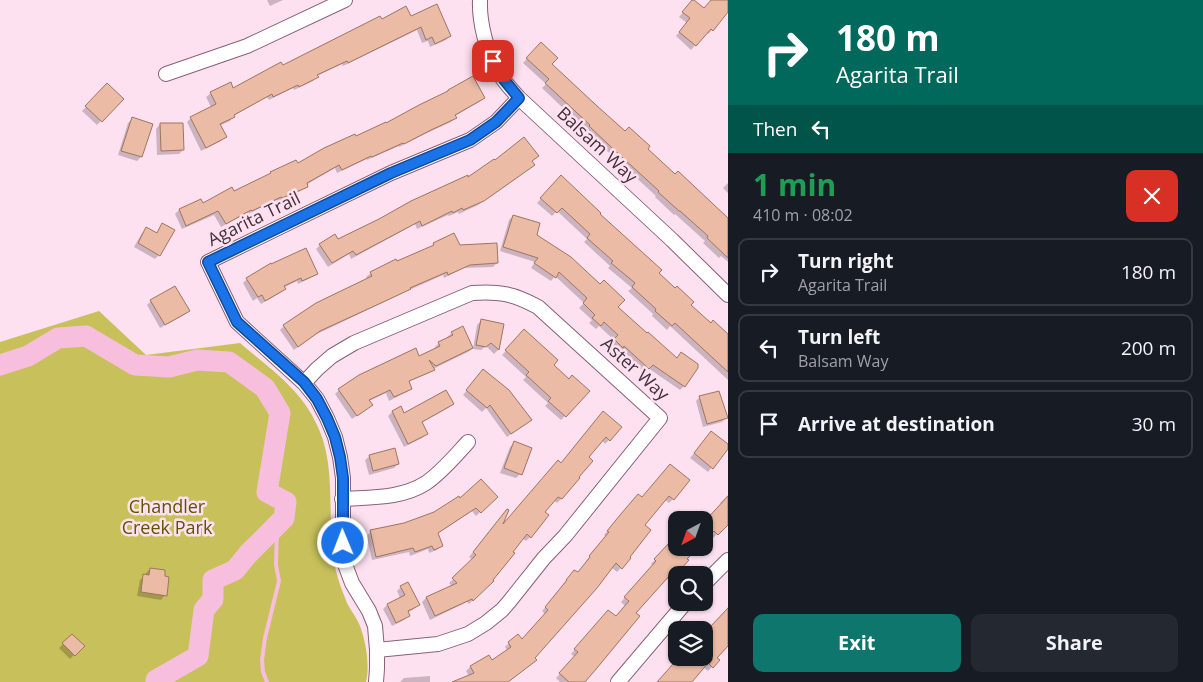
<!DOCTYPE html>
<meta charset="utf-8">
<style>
:root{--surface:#171b24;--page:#242831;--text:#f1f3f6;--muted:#9ea1a6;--line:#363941;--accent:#0f766e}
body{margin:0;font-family:"Open Sans",sans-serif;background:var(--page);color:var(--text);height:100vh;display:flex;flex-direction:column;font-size:19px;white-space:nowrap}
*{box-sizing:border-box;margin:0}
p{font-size:16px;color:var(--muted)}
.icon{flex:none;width:28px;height:28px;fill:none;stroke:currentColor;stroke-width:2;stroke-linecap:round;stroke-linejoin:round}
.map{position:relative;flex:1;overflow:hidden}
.panel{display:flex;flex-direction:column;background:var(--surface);width:475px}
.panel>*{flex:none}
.guide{background:#00695c;color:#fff;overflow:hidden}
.needle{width:32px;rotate:221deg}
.fabs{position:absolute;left:668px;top:511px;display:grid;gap:10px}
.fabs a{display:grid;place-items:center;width:45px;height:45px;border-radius:10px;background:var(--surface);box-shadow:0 1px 4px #0004;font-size:25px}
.pin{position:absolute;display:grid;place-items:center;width:42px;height:42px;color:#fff;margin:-21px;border-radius:10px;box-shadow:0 2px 8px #0006}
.me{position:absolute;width:55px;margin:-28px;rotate:359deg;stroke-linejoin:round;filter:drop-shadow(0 0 4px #0008)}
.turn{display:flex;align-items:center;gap:18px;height:105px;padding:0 25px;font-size:22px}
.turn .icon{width:65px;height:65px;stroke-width:2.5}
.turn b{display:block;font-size:35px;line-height:42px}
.then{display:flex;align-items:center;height:48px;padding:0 25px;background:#0003;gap:10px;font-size:19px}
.round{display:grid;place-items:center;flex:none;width:52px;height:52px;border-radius:10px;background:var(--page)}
.summary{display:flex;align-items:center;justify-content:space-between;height:85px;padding:0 25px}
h1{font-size:30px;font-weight:700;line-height:38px;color:#1e9e55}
.cta{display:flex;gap:10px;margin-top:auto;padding:10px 25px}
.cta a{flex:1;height:58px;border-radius:10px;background:var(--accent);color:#fff;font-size:20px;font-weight:700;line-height:58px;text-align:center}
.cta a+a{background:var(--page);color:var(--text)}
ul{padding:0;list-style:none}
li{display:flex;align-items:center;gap:15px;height:68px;margin:0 10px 8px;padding:0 15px;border:2px solid var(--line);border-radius:10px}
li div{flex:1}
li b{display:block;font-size:19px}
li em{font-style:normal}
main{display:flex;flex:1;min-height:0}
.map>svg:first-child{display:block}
.green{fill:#c8c05b}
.shadow{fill:#0003}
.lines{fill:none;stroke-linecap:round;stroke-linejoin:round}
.stream{stroke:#f7bedd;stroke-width:4}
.river{stroke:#f7bedd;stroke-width:21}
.building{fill:#ebbba6;stroke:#9f7460}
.minor-casing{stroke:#896076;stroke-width:16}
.minor{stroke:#fff;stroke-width:14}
.route-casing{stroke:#114b97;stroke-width:12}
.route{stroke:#1a73e8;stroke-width:9}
.labels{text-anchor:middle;stroke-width:5;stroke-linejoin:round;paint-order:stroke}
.street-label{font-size:18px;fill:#43313b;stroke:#fee1f1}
.park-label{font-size:18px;fill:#5b5500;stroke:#fee1f1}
</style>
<main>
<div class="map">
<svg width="728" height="682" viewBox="0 0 728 682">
<rect width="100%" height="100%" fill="#fee1f1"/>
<path class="green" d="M99,311L146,355L240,343C268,367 302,390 317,425C340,473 323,528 338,578C340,586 344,595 347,603C351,611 357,618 360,626C366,642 370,666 366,682H0V342Z"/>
<path class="shadow" d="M267,0H283L270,6Z
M712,0H728V10L712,30L708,34L706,33L691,50L676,36L687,23L679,17L689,5L704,10Z
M410,17L450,36L446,40L430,47L428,41L422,43L417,30L343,66L342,64L317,76L313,81L294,90L293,88L269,100L267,97L233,116L230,121L219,126L225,137L221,141L201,151L187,122L191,118L211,107L206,97L211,93L233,89L381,21Z
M541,43L550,64L625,133L646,149L675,175L728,219V262L721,256L719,258L703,243L705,241L675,214L674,215L655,197L656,196L607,151L586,130L542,88L546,84L523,63Z
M107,85L122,99L97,125L82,111Z
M484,98L479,102L455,116V118L451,122L425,134L399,147V146L367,160V159L337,173L335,168L306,185L307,186L302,190L278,202L277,200L248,214L247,213L221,227L214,215L182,229L175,214L179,210L200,201L202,205L233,193L268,176L271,173L296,162L297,165L355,137Z
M132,119L151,125L141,157L137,161L118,155L128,123Z
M160,124L183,150L179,154L157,155L156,129Z
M531,162L529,169L478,205L459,214L458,212L449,216L448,215L417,229L415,224L351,259L349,254L328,267L316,249L320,245L338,241L468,179Z
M561,177L690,305L711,324L728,336V380L670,326L667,330L652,316L653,314L628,291L632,288L608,268L610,266L584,242L587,239L557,211L552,216L537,203Z
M728,183V193L723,188Z
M513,216L676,359L681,353L684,386L680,390L648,368L644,372L620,349L618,351L611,344L614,340L599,326L596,329L589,323L592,320L579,308L584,303L555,276L551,281L531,268L535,262L500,251L509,220Z
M163,224L159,255L155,259L134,247L142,233L147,229L155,234Z
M454,235L459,247L497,263L493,267L464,268L444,278L443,275L407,291L315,335L294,350L280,330L284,326L368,279L366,277L371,273L397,263L431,247L434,244Z
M316,273L312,277L298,284L297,281L283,288L284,289L280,293L261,304L257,298L253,301L243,283L247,279Z
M151,301L188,311L184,315L160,328L147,305Z
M481,321L502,325L498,350L494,354L486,346L481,350L473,349L477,325Z
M462,328L472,349L468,352L433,369L429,373L408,382L411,388L407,392L389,401L386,393L369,401L367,409L352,419L335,394L339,390L436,350L435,347L439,343L448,339L447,337L452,333Z
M524,331L552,365L569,380L588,391L561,420L545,406L548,403L523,380L526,377L502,355Z
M479,375L526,424L507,437L486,408L482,412L463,395Z
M700,397L726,418L722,422L703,427L696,401Z
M453,404L448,408L421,423L426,433L422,438L404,447L388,416L392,412L404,415Z
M599,417L609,440L605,444L602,440L587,457L591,461L561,499L557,503L554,500L544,512L548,515L530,537L526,541L522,538L489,585L469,604L467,602L430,620L422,602L426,598L452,586L449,583L473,560L469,557L503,515L501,528L561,464Z
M707,437L728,446V447L708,472L690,458Z
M514,443L520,474L516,478L500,473L510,447Z
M370,456L398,464L394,468L369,475L365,460Z
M666,470L673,499L669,503L665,500L643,525L621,568L617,572L611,567L534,658L536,660L531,664L508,682H454L469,676L466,671L470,667L489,657L492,662L507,650L505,647L509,643L521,641L545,614L542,611L564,585L563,584L570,576L577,574L587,562L586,561L606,537L604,535L616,521L642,498Z
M728,495V523L713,538L709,535L704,540V523L722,505L720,503Z
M460,500L492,501L476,516L472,511L437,534L441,546L437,550L429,553L428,549L410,556L409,552L372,560L367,536L371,531L405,524L435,513Z
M676,538V548H697L686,559L687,560L669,580L666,578L634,613L583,682H560L556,678L575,657L571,654L604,616L615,617L625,606L621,602L653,566L651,564Z
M150,569L165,595L161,600L137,596L140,580L144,576H146V573Z
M401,587L418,605L414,609L407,613L408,616L404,620L392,626L383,609L387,605L400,598L397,591Z
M728,607V644L715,658L712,667L708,671L703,667L690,682H658L681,658H704L703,630L707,626L710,629Z
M72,635L83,646L70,659L59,648Z
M430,676V682H400L404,678Z"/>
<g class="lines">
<path class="stream" d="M267,682L263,672L262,660L265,638L279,581L276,565L277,526"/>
<path class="river" d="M0,365L28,356L58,338L86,336L135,365L169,367L197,360L229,362L265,388L280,413L267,492L286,502L284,518L248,554L235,570L213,580V599L204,610L198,656L156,680V682"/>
</g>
<path class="building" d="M692,0H694L704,8L711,0H728V12L713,31L711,29L696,46L679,32L690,18L682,12Z
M437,4L451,36L435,44L432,37L426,40L421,27L348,63L347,61L317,75L319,77L299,87L298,85L273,97L272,94L234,115L235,117L220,124L227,137L206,148L190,117L216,104L210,92L231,82L233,88L281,62L283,65L380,16L382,19L406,6L411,16Z
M541,42L558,58L552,64L596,105L625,131L629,127L650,146L648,149L675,174L678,171L728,218V258L707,238L708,236L680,211H679L658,192L659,191L611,147L589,126L590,125L545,83L549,79L526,58Z
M473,76L485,98L455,115L457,118L431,130L404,144L403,143L372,157L371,156L342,170L339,165L307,183L308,187L282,198L281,197L252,211L251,210L226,224L218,211L186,226L179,209L201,199L203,203L232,187L234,191L271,173L270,172L296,160L298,163L324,148L355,134L356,136L386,122V123L419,105L448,91V90Z
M107,83L124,99L102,122L85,106Z
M132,117L153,124L142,157L121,151Z
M160,123H183L184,150L161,151Z
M524,137L539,156L532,161L535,165L484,201L463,210L462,208L453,213L452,211L422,226L420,221L356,255L353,251L332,263L319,244L335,234L338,239L379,219L411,201L468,175V177L494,159L495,160Z
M561,175L601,213L600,214L662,270L659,273L675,288L677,286L694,302L691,305L711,323L713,320L728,334V372L675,323L672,326L655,311L656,309L632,287L635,283L611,263L613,261L587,238L590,234L562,208L557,213L540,198Z
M513,215L540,223L537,235L571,257L600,284L604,280L625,300L618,307L647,333L648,332L677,358L681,352L698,364V368L685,387L653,365L649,369L624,346L623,348L614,339L618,335L604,322L601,326L592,318L595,315L583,303L587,298L559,272L556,278L534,263L538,258L503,247Z
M162,223L175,230L160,256L138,243L146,227L157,233Z
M454,233L460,245L497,243L498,263L470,265L448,275L447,272L410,288L411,289L381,303L320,331L298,347L283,325L316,303L372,276L370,272L396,259L397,261L434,245L433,243Z
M306,248L318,274L302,281L301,278L284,286L286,289L265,301L262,295L258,297L246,278L271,263V264Z
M175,286L190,311L165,325L150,300Z
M481,319L504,324L499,350L491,343L486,347L476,345Z
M463,326L473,348L436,366L429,360L435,370L409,381L412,389L394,397L390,390L369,400L373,405L357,416L338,389L359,375L416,348L419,356L440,346L438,342L453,335L451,332Z
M524,329L558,360L554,365L569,379L572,375L590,391L566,417L548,401L551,398L526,375L529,372L505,350Z
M483,369L509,390L532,420L511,434L490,405L487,408L466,390Z
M446,390L454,404L422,422L428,434L408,444L392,411L401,406L404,413Z
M719,391L728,418L707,424L699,396Z
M603,411L622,427L610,441L606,437L589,457L593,461L579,477L580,478L562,499L558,497L545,512L549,515L531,538L527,534L513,552L515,553L493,580L494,581L473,601L472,599L435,616L426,597L457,583L452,578L476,555L473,552L507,509L509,510L503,524L558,460L561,463Z
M711,431L728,444V449L713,469L694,453Z
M514,441L532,448L522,475L504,468Z
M395,448L399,464L373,471L369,455Z
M670,464L690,480L674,500L669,496L645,525L651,530L630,557L631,558L622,569L616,563L597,588L535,658L537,660L508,682H452L474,673L470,666L489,655L492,660L511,647L508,642L518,634L522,639L548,610L545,607L567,580H566L574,570L578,572L590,557L589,556L609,532L607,531L620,515L638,494L642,497Z
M481,479L498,497L481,513L476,508L438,533L443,546L434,550L432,546L415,552L413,548L376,557L370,530L404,523L434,512L459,496L460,498Z
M728,496V525L718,535L714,531L704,542V522Z
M669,543L675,548H698L687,559L689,560L674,577L671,574L636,613L640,616L597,668L585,682H569L559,673L578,652L574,649L608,610L616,616L629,601L624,597L656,561L654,559Z
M150,568L165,570V576L169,577L167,596L141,592L143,574L149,575Z
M408,582L420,605L408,611L410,616L396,623L387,604L405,595L400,586Z
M728,608V646L717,658L720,660L713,668L708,663L692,682H657L673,664L674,665L681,658H704V621L710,627Z
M72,634L85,646L75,656L62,643Z"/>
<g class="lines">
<g class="minor-casing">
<path id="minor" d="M480,0C479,22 487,54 499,73C504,82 512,90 519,98L672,240L728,295
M166,74L247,46L345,0
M304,383L317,369L332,356L354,343L472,293C500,291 514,294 538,307L660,418L565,536L544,558L509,602L502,610L486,623L468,634L438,644L377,650
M342,499C370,497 401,499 426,483C442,472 455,456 468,442
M704,584L728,560
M376,682L377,669V650L375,626L369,611L352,583L346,567L343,551V478L340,457L335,437L327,418L317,399L304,383L237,322L208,262L391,173L470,140L496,122L519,98
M618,682L686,602"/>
</g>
<use href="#minor" class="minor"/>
</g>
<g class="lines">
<g class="route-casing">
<path id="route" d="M343,543V478L340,457L335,437L327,418L317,399L304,382L237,322L208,262L391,173L470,140L496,122L519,98L501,76L493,61"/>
</g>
<use href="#route" class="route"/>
</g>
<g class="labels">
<g class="street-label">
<text transform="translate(597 145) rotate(43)" y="6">Balsam Way</text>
<text transform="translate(254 219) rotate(-26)" y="6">Agarita Trail</text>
<text transform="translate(635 369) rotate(42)" y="6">Aster Way</text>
</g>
<g class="park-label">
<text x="167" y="513">Chandler<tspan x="167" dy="21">Creek Park</tspan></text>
</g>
</g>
</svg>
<div class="fabs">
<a><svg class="needle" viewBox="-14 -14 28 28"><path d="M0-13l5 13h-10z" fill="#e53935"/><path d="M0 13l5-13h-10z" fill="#9ea1a6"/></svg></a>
<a><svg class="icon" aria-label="search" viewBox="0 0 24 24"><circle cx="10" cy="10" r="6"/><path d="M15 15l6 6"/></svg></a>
<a><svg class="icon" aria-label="layers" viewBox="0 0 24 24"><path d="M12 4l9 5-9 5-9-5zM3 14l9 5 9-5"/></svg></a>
</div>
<div class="pin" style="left:493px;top:61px;background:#d93025"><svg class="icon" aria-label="arrive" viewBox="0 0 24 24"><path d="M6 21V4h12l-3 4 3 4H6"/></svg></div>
<svg class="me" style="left:343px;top:543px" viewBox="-20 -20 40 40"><circle r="17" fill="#1a73e8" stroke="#fff" stroke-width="3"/><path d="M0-11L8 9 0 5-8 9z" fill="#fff"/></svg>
</div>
<section class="panel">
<div class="guide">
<div class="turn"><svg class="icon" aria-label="right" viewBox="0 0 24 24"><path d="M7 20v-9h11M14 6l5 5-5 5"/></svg><div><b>180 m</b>Agarita Trail</div></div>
<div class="then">Then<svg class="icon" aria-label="left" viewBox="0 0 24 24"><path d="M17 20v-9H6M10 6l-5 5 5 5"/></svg></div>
</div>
<div class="summary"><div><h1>1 min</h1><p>410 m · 08:02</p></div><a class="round" style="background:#d93025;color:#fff"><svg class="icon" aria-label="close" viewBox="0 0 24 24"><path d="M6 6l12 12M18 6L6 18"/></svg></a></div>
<ul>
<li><svg class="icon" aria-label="right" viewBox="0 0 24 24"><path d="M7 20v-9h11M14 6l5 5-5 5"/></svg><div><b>Turn right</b><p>Agarita Trail</p></div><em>180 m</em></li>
<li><svg class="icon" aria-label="left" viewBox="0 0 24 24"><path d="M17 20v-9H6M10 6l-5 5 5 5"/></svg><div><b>Turn left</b><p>Balsam Way</p></div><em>200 m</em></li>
<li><svg class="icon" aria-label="arrive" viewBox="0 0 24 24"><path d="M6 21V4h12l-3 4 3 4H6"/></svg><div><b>Arrive at destination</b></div><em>30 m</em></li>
</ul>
<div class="cta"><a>Exit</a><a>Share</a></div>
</section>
</main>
